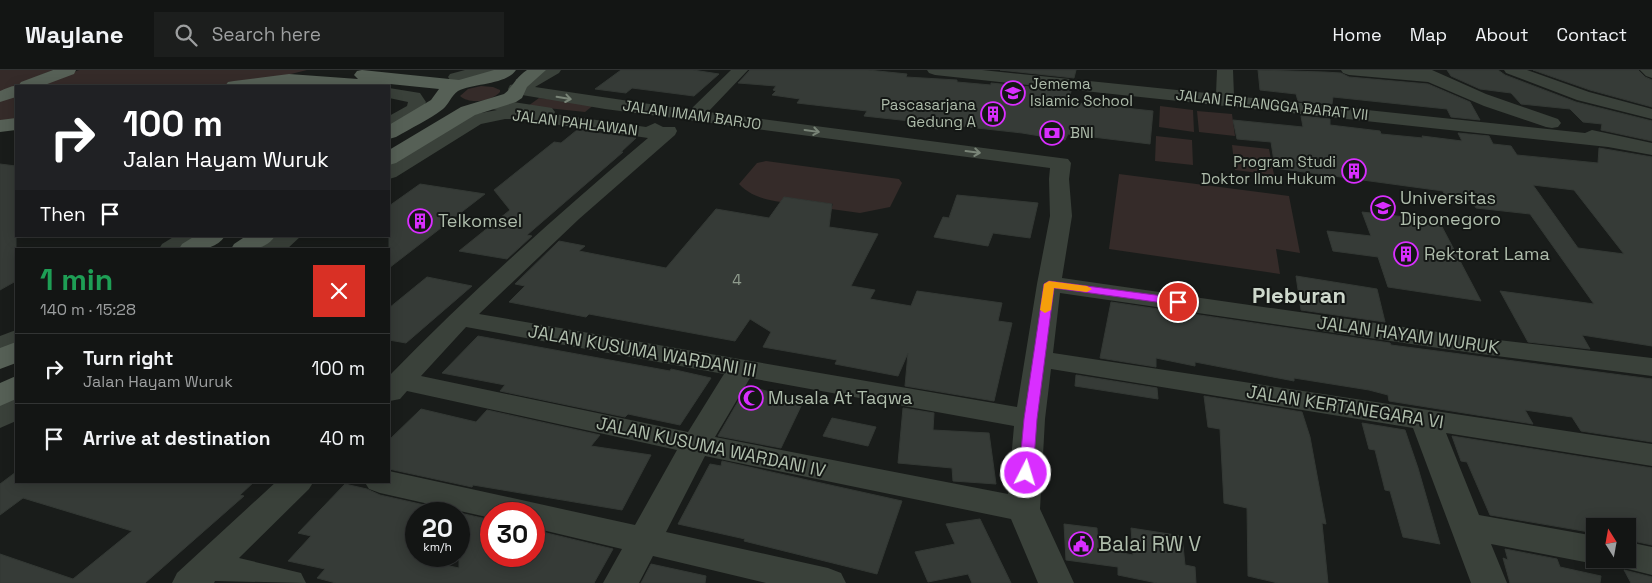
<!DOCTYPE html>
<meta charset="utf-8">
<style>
:root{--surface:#131514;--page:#1c1e1d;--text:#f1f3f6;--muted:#9d9fa0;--line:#323434}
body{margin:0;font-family:"Space Grotesk",sans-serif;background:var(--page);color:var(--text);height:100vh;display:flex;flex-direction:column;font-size:19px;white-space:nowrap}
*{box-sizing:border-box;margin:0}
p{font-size:16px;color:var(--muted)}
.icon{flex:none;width:28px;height:28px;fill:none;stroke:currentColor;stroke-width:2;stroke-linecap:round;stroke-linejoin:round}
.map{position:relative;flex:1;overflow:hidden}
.drawer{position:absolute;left:15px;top:178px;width:375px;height:235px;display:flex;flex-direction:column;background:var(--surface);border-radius:0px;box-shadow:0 2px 12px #0003,0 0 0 1px var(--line)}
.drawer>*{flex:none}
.banner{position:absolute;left:15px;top:15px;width:375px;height:152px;border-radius:0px;box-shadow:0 2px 12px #0003,0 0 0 1px var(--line);background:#202124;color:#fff;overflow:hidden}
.needle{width:32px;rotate:349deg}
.buttons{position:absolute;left:1586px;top:448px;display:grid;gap:10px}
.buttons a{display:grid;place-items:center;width:50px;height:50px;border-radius:0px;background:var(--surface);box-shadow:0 2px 12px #0003,0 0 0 1px var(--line);font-size:25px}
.speed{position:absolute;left:405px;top:432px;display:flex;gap:10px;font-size:25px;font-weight:700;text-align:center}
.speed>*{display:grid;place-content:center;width:65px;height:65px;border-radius:50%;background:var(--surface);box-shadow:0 2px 12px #0003,0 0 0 1px var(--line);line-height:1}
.speed small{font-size:12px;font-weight:400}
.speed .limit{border:8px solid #d22;background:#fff;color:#111}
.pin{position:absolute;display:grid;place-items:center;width:42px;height:42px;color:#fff;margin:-21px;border:2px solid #fff;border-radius:50%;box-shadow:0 1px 5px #0007}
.me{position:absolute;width:55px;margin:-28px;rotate:5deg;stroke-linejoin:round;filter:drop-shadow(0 0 4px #0008)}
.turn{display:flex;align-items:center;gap:18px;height:105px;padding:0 25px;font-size:22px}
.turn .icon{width:65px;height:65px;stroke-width:2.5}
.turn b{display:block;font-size:35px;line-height:42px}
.then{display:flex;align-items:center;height:48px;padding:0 25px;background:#0003;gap:10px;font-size:19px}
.round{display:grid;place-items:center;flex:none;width:52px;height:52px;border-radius:0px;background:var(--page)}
.summary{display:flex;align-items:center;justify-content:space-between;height:85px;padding:0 25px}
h1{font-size:30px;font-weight:700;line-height:38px;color:#1e9e55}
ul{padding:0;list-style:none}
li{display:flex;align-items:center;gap:15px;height:70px;padding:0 25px;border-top:1px solid var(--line)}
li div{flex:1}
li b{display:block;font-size:19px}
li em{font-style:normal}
header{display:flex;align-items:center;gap:30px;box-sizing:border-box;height:70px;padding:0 25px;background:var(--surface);border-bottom:1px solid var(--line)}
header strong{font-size:24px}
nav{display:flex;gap:28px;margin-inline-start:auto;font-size:18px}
.search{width:350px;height:45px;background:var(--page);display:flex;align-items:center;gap:12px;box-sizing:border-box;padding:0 18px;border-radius:0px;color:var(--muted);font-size:19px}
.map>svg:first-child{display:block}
.green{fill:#352b29}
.building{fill:#363b37;stroke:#333834;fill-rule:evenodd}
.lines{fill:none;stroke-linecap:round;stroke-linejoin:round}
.minor{fill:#3a413a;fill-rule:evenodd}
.major{fill:#566056;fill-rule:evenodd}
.oneway{stroke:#7a8578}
.route{fill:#d92eff;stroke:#8d1ea6}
.slow{fill:#f59e0b}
.labels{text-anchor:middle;stroke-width:4;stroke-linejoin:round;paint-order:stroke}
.far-poi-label{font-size:15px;fill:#aebcab;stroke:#141715;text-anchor:start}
.far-street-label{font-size:15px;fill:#aebcab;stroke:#141715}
.number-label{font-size:15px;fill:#909c8e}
.poi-label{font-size:18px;fill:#aebcab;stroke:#141715;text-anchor:start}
.street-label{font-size:18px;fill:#aebcab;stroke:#141715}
.near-poi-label{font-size:21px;fill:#aebcab;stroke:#141715;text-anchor:start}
.district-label{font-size:22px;font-weight:bold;fill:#ced8cc;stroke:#141715}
</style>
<header>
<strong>Waylane</strong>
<div class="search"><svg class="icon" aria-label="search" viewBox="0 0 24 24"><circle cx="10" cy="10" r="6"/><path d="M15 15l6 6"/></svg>Search here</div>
<nav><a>Home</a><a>Map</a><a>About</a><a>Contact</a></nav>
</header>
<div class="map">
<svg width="1652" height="513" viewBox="0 0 1652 513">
<rect width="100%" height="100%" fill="#191c1a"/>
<path class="green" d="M0,0H53L0,22Z
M79,0H307L287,5L221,16H38Z
M481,16L493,17L500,20V22C492,31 470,35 460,26L468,19Z
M16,25V50L0,53V31Z
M539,28L595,34L585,42L528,36Z
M1160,36L1193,40L1194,62L1159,57Z
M1197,41L1232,44L1235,66L1199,62Z
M1156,66L1192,70L1193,95L1155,91Z
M1232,75L1269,79L1274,105L1235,100Z
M766,91L899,109L902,113L890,137L860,143L831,139L833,134L784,127L781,132C764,129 752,127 739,114L757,93Z
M1119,104L1289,126L1300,183L1276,179L1280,204L1109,179Z"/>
<path class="building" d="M621,0H693L719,4L694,26L632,18L626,23L595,19Z
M750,0H868L907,4L906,7L957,10V12L991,15V13L1071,21L1069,32L1153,41L1150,74L1068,64L1065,70L1022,63L941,54L938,59L908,55L910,51L864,46L867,41L797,33L800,29L772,25L776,21L773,20L776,16L738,13Z
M1000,0H1076L1074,8Z
M1258,0L1324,2L1341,3L1349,7L1428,14L1470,32L1480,50L1451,47L1447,39L1333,27L1332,34L1298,31L1296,24L1260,20Z
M1447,0H1498L1505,5L1576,32L1652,51V71L1601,60L1602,54L1583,52L1570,39L1521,34L1511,23L1480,19L1451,6Z
M1533,0H1638L1645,7L1652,10V37L1590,20Z
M1301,46L1330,49V55L1380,61L1381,64L1423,68L1422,66L1462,71L1458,63L1489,66L1493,74L1511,76L1517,85L1598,93L1599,78L1652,87V276L1582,265L1590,279L1528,272L1500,221L1594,234L1530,144L1476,138L1472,131L1446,128L1443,121L1275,98L1271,72L1237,69L1233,50L1303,57ZM1533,115L1574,120L1624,184L1578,178Z
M577,60L636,68L621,82H623L527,165L532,166L507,189L459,181L510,140L494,120L554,72L561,73Z
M0,94L16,96V211L0,220Z
M420,114L485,124L389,198V136Z
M957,125L1038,133L1030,168L993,163L988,176L934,167L943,147L949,148Z
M784,127L832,134L829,157L878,164L851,216L875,220L870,229L911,236L917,221L1002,233L998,251L1012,253L994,331L905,316L908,283L898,306L835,294L837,290L763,277L771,262L750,249L735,271L589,244L586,247L509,232L525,216L515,214L559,171L585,176L579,181L666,198L716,139L769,148Z
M1362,142L1439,151L1481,231L1388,217L1378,187L1333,181L1327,161L1371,166Z
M1296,206L1377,219L1385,252L1301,240Z
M427,207L472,216L406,273L389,270V238Z
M1111,232L1390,273L1391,275L1652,309V372L1581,361L1572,347L1525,340L1533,354L1389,331L1388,325L1369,320L1294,308V311L1195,292V296L1156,288V297L1100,288Z
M478,266L670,301L671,299L711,308L680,355L628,344L625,347L500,321L505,315L442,303Z
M1076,305L1157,318L1158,329L1075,316Z
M747,316L770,322L767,326L803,332L781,378L718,366Z
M1204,326L1302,342L1310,367L1326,454L1322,453L1328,513H1278L1248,506L1247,438L1224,433L1220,359L1208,357Z
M903,338L934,343L933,360L989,363L996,414L953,411L952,398L898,393Z
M421,339L476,352L487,340L600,365L591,376L651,385L622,440L473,415L472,417L389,399V370Z
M832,348L876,357L868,376L823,366Z
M1362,353L1405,360L1418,398L1440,474L1403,467L1390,421L1385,420L1375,380L1369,379Z
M1452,366L1652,398V475L1628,470V456H1595V463L1490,445L1467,392L1461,391Z
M722,391L902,431L877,504L744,471L745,469L678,454L710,394L721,396Z
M16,402V411H255L240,425L244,426L145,513H0V484L73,509L132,461L23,428L0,445V414Z
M345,414L367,419L380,425L491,450V486H534V460L613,479L594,513H336L317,508L325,499L288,491L311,466L298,463ZM416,444H459V498L416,489Z
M980,449L1011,513H972L968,504L928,512L915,482L955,474L946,454Z
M1064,454L1097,458L1098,478L1133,485L1131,458L1182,466L1185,495L1195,497L1196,513H1157L1118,505V497L1066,490Z
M1505,479L1557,489L1560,497L1601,506L1600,513H1510L1503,488L1508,490Z
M651,494L706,506L705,513H641Z
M1624,500L1652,507V513H1631Z"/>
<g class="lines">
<path class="minor" d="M465,0H495L493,3L456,12L450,10L448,7L450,4Z
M542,0H561L559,3L535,17L690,40L731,0H748L708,42L1068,89L1071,93L1069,109L1072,146L1062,208L1473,267L1652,288V306L1473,283L1060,223L1053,283L1652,374V396L1446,363L1479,445L1595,466V489H1608L1595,494L1491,474L1507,513H1471L1413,358L1051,299L1045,349L1040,439L1074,513H1038L1011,449L705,386L666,462L828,498L841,503L846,513H766L653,486L639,513H603L622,479L534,458V444H491V448L380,423L369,419L364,411H389V401L635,455L677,380L407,321L400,329L390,331L389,306C471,222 558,144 648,68L519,49H505L481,54L396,107L389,109V94L470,45L497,40L486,38L483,34L486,30L492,29L546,37L552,38L555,42L554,44L646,57L655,53L663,57H675L677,61L675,65L579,149L479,244L1017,337L1037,214L1050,146L1049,109L1050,98L605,39L516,24L510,23L508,19L510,15L515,14L516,9L529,8ZM466,257L724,304L688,362L421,306ZM750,308L1014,356L1008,424L715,367Z
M927,0H982L1216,24L1217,0H1233L1234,26L1585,63L1592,60L1652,73V85L1608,77L935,5L929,3Z
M1341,0H1432L1486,24L1558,49L1561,53L1558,57L1552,58L1546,57L1484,36L1428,12L1349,5L1343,3Z
M1504,0H1527L1589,22L1652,39V49L1577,30L1506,3Z
M1640,0H1652V8L1646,6Z
M305,9L344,12L346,16H255L257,12L263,11Z
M389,18L420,23L426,32L420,43L389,58V46L407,36L408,32L389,28Z
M175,166H203C193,182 175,179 159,179L162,174Z
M274,166H301L287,179H260L263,174Z
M16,260V279L0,285V266Z
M16,328V351L0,358V335Z
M277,411H314L309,419L239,488L301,503L306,513L215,511L214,513H172L177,503Z
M1628,472L1652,477V505L1616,496L1612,489H1628Z"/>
<path class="major" d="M53,0H76L74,4L42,16H16V27L0,32V21C6,19 12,15 18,16L21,12Z
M362,0L459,10L494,0H516C506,15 474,13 458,21C451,26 449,34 443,39C429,50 411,58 396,67L389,69V55L431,30L439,19L390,14L389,19V16L289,14L273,16H225L228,12L234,11L289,4L358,9L354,5L357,1Z
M527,0H546L527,17L522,28L516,32L475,45L396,93L389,95V80L461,37L504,24C511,19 516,7 527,0Z
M16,48V60L0,62V50Z
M195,166H225C214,182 196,179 179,179L182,174Z
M246,166H275C264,182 248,179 231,179L234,174Z
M16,272V293L0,299V278Z
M16,306V329L0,336V313Z"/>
</g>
<defs><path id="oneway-shaft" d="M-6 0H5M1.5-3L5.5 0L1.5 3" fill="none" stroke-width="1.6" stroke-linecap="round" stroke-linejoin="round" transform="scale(1.25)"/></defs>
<g class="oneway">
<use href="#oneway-shaft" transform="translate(564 28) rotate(9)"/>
<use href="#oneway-shaft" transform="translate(812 61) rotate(8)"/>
<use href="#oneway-shaft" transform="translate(973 82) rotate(7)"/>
</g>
<path class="route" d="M1049,211L1178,228L1184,232L1178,235L1054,218L1037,349L1033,403L1031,406H1021L1019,403L1024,349L1044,214Z"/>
<path class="slow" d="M1049,211L1087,216L1092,219L1087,222L1054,218L1051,240L1045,243L1040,240L1044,214Z"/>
<defs>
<g id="school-ring" transform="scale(1.25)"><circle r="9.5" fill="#141715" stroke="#d92eff" stroke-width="1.5"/><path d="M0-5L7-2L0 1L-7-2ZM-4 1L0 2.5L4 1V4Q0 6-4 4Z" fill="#d92eff"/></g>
<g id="building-ring" transform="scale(1.25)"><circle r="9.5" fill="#141715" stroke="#d92eff" stroke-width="1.5"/><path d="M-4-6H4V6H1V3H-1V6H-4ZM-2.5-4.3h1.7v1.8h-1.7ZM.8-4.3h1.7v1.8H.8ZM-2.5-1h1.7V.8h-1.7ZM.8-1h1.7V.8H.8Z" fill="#d92eff"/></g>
<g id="bank-ring" transform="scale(1.25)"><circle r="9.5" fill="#141715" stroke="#d92eff" stroke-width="1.5"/><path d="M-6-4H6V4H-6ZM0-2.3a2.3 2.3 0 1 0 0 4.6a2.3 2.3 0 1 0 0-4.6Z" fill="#d92eff"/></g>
<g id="university-ring" transform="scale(1.25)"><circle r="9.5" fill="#141715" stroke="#d92eff" stroke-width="1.5"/><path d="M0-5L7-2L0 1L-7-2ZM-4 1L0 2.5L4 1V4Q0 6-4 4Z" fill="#d92eff"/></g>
<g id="mosque-ring" transform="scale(1.25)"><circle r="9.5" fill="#141715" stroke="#d92eff" stroke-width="1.5"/><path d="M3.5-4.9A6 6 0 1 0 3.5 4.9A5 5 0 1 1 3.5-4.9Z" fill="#d92eff"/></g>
<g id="civic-ring" transform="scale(1.25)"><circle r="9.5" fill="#141715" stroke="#d92eff" stroke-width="1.5"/><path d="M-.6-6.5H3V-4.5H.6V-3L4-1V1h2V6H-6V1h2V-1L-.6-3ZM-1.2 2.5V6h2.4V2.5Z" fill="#d92eff"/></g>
</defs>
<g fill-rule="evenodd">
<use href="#school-ring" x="1013" y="23"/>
<use href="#building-ring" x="993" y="44"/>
<use href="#bank-ring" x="1052" y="63"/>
<use href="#building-ring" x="1354" y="101"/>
<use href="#university-ring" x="1383" y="138"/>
<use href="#building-ring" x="420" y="151"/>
<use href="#building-ring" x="1406" y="184"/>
<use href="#mosque-ring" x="751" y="328"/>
<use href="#civic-ring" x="1081" y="474"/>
</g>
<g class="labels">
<g class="far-poi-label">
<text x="1030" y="19">Jemema<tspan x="1030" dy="17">Islamic School</tspan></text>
<text x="976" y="40" text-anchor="end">Pascasarjana<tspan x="976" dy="17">Gedung A</tspan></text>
<text x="1070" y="68">BNI</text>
<text x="1336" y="97" text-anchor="end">Program Studi<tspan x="1336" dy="17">Doktor Ilmu Hukum</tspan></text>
</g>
<g class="far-street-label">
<text transform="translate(1272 35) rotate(6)" y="5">JALAN ERLANGGA BARAT VII</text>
<text transform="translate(692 45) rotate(8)" y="5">JALAN IMAM BARJO</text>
<text transform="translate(575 53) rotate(7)" y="5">JALAN PAHLAWAN</text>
</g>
<g class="number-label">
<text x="737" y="215">4</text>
</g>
<g class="poi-label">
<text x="1400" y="134">Universitas<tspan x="1400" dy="21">Diponegoro</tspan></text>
<text x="438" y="157">Telkomsel</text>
<text x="1424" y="190">Rektorat Lama</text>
<text x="768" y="334">Musala At Taqwa</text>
</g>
<g class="street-label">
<text transform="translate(1408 265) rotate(8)" y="6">JALAN HAYAM WURUK</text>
<text transform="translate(642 281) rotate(10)" y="6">JALAN KUSUMA WARDANI III</text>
<text transform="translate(1345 337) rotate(9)" y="6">JALAN KERTANEGARA VI</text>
<text transform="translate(711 377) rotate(12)" y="6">JALAN KUSUMA WARDANI IV</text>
</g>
<g class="near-poi-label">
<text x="1098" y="481">Balai RW V</text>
</g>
<g class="district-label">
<text x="1299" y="233">Pleburan</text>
</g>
</g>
</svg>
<div class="buttons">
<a><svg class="needle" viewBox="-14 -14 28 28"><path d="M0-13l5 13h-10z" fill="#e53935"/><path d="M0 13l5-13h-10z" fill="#9d9fa0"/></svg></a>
</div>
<div class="speed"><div>20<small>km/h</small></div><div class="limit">30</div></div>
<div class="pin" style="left:1178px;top:232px;background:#d93025"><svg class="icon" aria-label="arrive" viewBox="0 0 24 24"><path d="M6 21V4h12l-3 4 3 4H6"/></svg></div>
<svg class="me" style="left:1026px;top:403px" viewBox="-20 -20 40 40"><circle r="17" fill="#d92eff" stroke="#fff" stroke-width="3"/><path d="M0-11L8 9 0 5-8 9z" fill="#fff"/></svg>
<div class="banner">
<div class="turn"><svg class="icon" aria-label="right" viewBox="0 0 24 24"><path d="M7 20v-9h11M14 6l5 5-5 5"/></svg><div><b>100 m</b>Jalan Hayam Wuruk</div></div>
<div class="then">Then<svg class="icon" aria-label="arrive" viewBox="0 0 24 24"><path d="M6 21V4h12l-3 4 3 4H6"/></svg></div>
</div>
<section class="drawer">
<div class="summary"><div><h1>1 min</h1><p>140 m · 15:28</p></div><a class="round" style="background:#d93025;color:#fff"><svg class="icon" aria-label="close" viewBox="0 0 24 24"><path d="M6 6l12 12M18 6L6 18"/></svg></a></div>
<ul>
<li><svg class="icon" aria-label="right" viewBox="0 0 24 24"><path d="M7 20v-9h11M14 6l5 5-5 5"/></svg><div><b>Turn right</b><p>Jalan Hayam Wuruk</p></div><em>100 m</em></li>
<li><svg class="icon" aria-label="arrive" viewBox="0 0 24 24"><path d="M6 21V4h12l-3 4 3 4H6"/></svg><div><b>Arrive at destination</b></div><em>40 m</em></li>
</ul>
</section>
</div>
